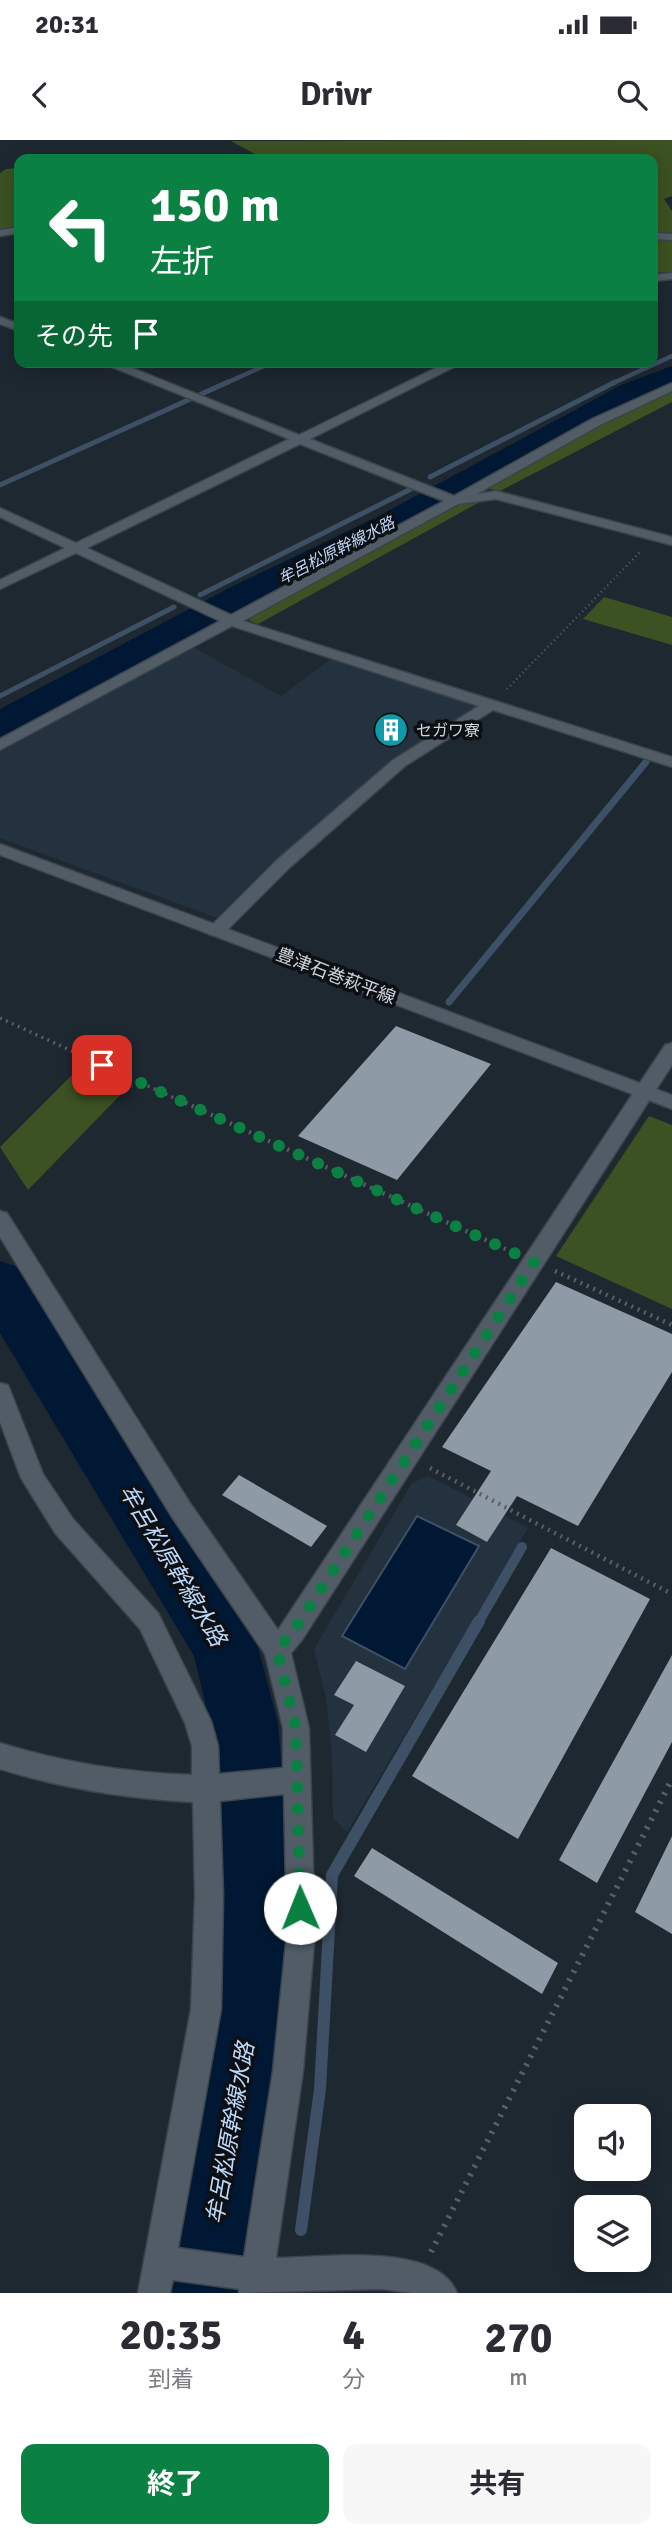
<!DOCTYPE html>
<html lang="ja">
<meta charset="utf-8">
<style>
:root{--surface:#fff;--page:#f7f7f7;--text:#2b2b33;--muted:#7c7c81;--accent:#0b8043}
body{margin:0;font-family:Signika,"Noto Sans JP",sans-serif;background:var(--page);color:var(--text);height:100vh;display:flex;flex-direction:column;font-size:26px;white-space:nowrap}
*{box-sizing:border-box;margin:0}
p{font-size:23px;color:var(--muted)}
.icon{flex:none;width:38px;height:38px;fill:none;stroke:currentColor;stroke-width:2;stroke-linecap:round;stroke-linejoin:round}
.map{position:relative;height:2153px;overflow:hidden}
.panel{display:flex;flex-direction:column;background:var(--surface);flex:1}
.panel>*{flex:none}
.hud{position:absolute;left:14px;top:14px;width:644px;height:214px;border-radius:14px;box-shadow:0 4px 18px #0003;background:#0b8043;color:#fff;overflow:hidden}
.tools{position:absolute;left:574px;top:1964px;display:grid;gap:14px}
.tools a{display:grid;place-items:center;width:77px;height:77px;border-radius:14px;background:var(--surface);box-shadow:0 4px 18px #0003;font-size:35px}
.pin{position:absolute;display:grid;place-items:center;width:60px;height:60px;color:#fff;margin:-30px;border-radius:14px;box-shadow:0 4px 10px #0006}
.me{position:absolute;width:77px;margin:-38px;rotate:359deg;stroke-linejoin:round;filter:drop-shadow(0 0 5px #0008)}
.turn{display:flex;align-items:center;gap:24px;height:147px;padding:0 21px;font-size:32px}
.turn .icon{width:91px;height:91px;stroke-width:2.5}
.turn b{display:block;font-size:49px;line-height:60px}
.then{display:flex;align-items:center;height:66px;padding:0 21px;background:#0003;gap:14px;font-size:26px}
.eta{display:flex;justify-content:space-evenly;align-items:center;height:119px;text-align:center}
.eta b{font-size:42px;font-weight:700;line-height:49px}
.cta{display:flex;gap:14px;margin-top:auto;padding:14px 21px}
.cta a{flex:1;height:80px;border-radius:14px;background:var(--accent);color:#fff;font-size:28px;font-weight:700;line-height:80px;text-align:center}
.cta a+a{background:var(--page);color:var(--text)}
.status{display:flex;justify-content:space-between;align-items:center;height:49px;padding:0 35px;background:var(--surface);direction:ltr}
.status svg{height:19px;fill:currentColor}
header{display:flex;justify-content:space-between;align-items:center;height:91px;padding:0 21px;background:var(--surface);font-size:32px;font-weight:700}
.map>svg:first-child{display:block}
.built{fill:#243240}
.green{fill:#3c5222}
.water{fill:#001833;stroke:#3e5065;stroke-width:2}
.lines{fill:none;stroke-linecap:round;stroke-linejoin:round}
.stream-far4{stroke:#3e5065;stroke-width:4.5}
.stream-far3{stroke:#3e5065;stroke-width:5}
.stream-far2{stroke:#3e5065;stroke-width:7}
.stream-far1{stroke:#3e5065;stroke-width:10}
.stream{stroke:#3e5065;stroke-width:12}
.river{fill:#001833;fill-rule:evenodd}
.building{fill:#8e9aa6}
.street-casing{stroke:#3b434b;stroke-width:3}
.secondary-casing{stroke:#3b434b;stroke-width:3}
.path-far3{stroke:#575f67;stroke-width:2.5;stroke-dasharray:1 3.5;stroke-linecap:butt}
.path-far2{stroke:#575f67;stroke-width:3.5;stroke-dasharray:2 4.5;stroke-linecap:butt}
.path-far1{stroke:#575f67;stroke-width:4.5;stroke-dasharray:2 5;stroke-linecap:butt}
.path{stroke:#575f67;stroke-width:6;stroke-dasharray:2.5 7;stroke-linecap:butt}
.street{fill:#515c67;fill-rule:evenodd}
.secondary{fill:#515c67;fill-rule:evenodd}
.route{stroke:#0b8043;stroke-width:12;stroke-dasharray:0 21.6}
.labels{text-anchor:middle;stroke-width:7;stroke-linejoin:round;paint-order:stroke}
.far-water-label{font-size:16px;font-style:italic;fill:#bdd9f9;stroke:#0c1014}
.far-poi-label{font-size:16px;fill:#ced4da;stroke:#0c1014;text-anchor:start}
.street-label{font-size:18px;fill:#ced4da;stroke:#0c1014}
.near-water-label{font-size:23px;font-style:italic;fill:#bdd9f9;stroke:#0c1014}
</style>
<div class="status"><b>20:31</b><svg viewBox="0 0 49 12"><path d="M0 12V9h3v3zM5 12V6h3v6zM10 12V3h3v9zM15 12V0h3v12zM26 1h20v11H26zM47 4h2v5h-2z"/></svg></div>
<header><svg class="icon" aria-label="back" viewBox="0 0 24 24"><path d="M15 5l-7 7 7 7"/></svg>Drivr<svg class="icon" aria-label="search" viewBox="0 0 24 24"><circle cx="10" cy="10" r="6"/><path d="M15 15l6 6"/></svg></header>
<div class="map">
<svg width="672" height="2153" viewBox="0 0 672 2153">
<rect width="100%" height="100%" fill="#1e2831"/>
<path class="built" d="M193,507L281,556L331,519L477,566L476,570L393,622L220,779L0,698V612Z
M429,1336L528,1388L347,1692L333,1678L332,1614L326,1558L314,1509L412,1343Z"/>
<path class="green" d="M672,0V56L664,59L672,71V95L653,94V19H264L231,1Z
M19,28V86L0,89V33L6,29Z
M653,98L672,99V132L653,133Z
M672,251V262L500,351L490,349L489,346L597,287Z
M495,359L478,363L258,484L250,481L249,477L456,364Z
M604,457L672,477V505L583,479Z
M83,924L130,945L28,1050L0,1007Z
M649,976L672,985V1169L556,1116Z"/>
<path class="water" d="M417,1376L479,1406L405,1529L342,1496Z"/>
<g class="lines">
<path class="stream-far4" d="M224,244L273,222
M611,244L672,216"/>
<path class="stream-far3" d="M430,337L615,242
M0,345L228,242
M200,455L411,349
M0,556L174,467"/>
<path class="stream-far2" d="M449,862L646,622"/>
<path class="stream-far1" d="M478,1483L522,1407"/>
<path class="stream" d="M301,2090L320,1949L332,1735L479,1481"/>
<path class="river" d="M672,226V246L643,259L401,391L257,463L14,594L0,597V569L231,447L377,377L621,245Z
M0,1121L20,1128L107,1269L248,1486L258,1507L278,1583L292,1749L287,1887L243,2153H159L209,1887L218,1749L210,1583L194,1516L0,1193Z"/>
</g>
<path class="building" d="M396,886L491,924L397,1040L298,996Z
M556,1142L672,1194V1232L578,1386L517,1356L487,1402L456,1385L491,1331L442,1307Z
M239,1335L327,1386L311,1407L222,1355Z
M551,1408L650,1459L518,1699L412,1636Z
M672,1515V1602L597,1743L559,1720Z
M356,1521L405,1546L366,1612L335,1595L354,1565L334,1555Z
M672,1696V1794L635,1772Z
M372,1708L558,1823L542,1854L354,1736Z"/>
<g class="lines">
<g class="street-casing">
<path id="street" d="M19,87V93L0,96V90Z
M653,93L672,94V100L653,99Z
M672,133V139L653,141V135Z
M0,177L19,184V191L0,184Z
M100,222H117L299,295L448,222H464L310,299L454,356L592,279L672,243V251L600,285L477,354L496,351L672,397V405L496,359L458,364L243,481L672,617V627L493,570L405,626L289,728L222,795H210L207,791L210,787L277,720L393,620L479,566L232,486L0,610V599L220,481L76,413L0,449V440L65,408L0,377V368L76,403L289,299ZM300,304L444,361L231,475L87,408Z
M672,903V925L302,1500L291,1513L309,1588L315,1793L303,1931L276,2118C323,2118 436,2101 457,2153H413L381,2149L239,2153V2149L173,2140L170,2153H138L191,1869L195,1756L193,1662C129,1659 61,1648 0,1629V1603C61,1622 129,1633 192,1635V1606L185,1583L140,1489L55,1393L21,1338L0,1282V1243L8,1245L43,1334L73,1379L158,1473L211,1581L218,1606L219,1634L283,1628V1588L265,1514L172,1377L0,1097V1071L7,1073L190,1363L278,1490L665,905ZM284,1654L287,1793L273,1931L244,2117L178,2108L221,1869L223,1756L220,1661Z"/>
</g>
<g class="secondary-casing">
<path id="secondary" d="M0,704L672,955V969L0,715Z"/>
</g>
<path class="path-far3" d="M507,549L640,412"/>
<path class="path-far2" d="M0,878L183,962"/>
<path class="path-far1" d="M179,960L512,1112
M555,1131L672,1185
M430,1328L672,1454"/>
<path class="path" d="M431,2112L672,1639"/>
<use href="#street" class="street"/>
<use href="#secondary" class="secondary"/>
</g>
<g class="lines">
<path class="route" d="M102,925L534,1122L293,1492L277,1510L296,1588L300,1768"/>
</g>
<defs>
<g id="building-disc" transform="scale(1.75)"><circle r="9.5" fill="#0f9aa8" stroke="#0c1014"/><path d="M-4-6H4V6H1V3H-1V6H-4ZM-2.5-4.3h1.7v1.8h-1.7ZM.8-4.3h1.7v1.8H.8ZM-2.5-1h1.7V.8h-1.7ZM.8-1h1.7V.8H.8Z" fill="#fff"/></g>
</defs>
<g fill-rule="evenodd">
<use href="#building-disc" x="391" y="590"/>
</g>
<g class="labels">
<g class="far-water-label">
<text transform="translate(336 410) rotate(-27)" y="6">牟呂松原幹線水路</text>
</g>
<g class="far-poi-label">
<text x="416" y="596">セガワ寮</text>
</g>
<g class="street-label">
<text transform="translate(336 836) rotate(21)" y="6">豊津石巻萩平線</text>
</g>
<g class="near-water-label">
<text transform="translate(173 1425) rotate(59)" y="8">牟呂松原幹線水路</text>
<text transform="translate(230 1993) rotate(-80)" y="8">牟呂松原幹線水路</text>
</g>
</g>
</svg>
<div class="tools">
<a><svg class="icon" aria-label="sound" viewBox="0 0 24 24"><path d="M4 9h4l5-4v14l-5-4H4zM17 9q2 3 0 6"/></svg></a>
<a><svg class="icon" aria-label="layers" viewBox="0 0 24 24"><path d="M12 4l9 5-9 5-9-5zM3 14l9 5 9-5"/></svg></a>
</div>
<div class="pin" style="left:102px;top:925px;background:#d93025"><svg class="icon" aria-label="arrive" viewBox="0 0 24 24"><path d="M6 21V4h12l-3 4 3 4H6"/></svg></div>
<svg class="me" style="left:300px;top:1768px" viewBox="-20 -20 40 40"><circle r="19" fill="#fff"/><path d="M0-13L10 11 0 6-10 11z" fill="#0b8043"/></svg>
<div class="hud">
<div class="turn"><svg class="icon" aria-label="left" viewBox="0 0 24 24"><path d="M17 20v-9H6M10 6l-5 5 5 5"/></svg><div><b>150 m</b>左折</div></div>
<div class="then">その先<svg class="icon" aria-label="arrive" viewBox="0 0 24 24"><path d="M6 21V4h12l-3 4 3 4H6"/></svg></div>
</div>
</div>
<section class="panel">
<div class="eta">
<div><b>20:35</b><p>到着</p></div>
<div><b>4</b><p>分</p></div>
<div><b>270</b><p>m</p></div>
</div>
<div class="cta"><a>終了</a><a>共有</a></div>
</section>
